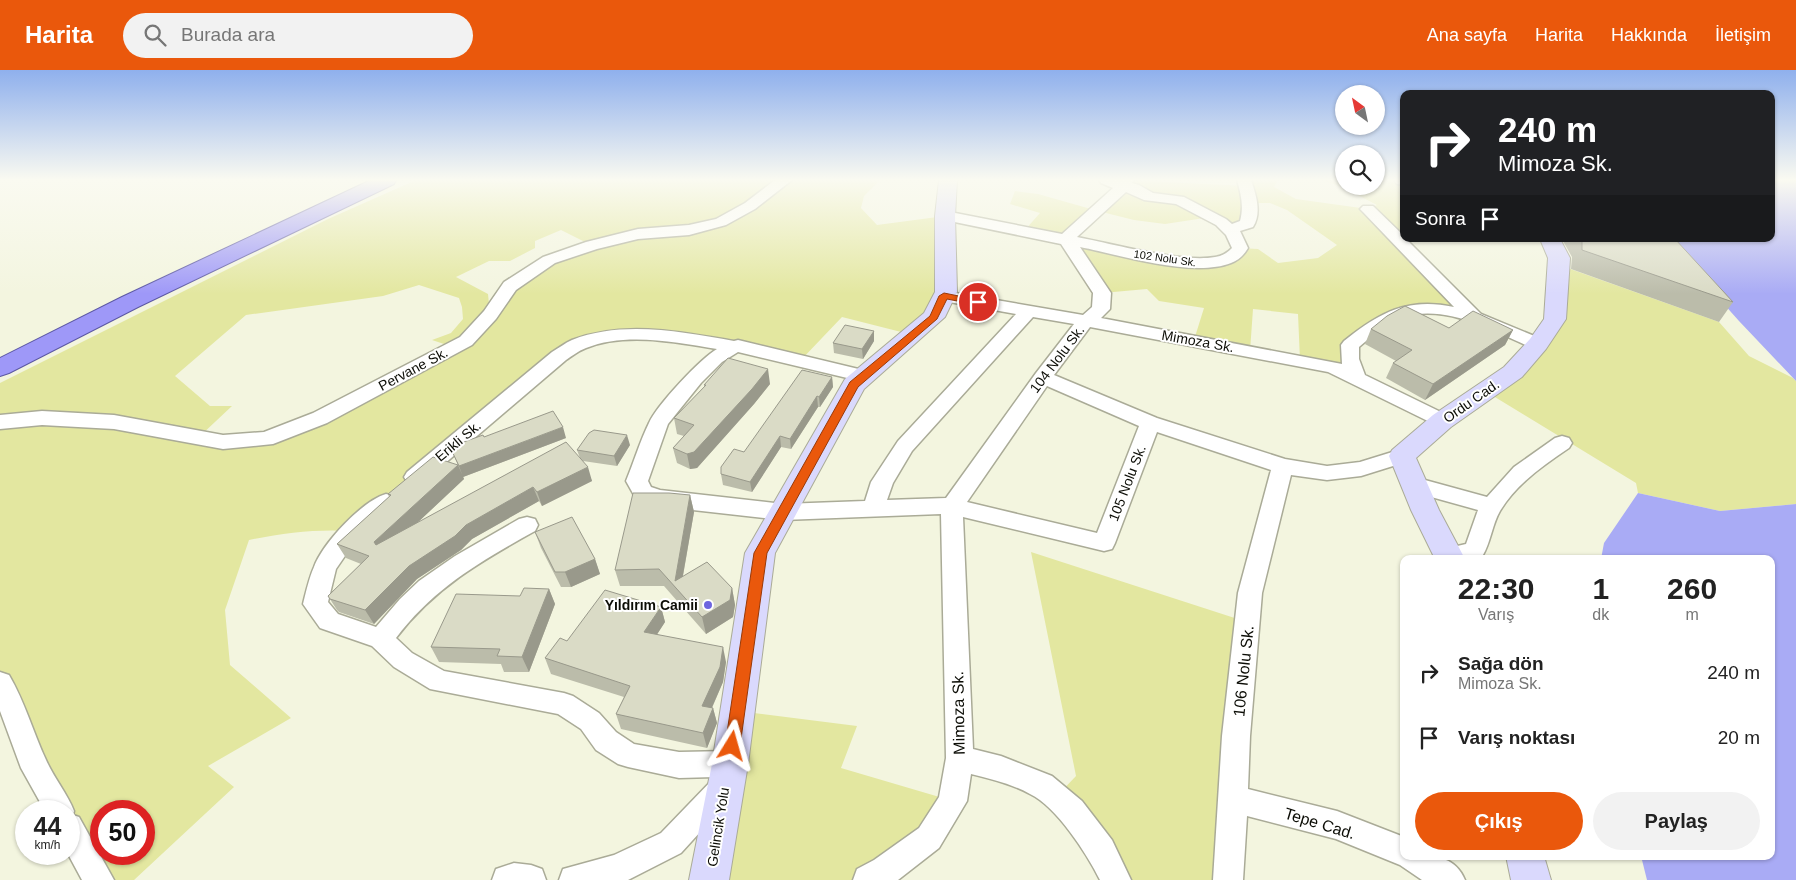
<!DOCTYPE html>
<html lang="tr">
<meta charset="utf-8">
<style>
:root{--surface:#fff;--page:#f2f2f2;--text:#222;--muted:#767676;--accent:#ea580c}
body{margin:0;font-family:Arial,sans-serif;background:var(--page);color:var(--text);height:100vh;display:flex;flex-direction:column;font-size:19px;white-space:nowrap}
*{box-sizing:border-box;margin:0}
p{font-size:16px;color:var(--muted)}
.icon{flex:none;width:28px;height:28px;fill:none;stroke:currentColor;stroke-width:2;stroke-linecap:round;stroke-linejoin:round}
.map{position:relative;flex:1;overflow:hidden}
.sheet{position:absolute;left:1400px;top:485px;width:375px;height:305px;display:flex;flex-direction:column;background:var(--surface);border-radius:10px;box-shadow:0 1px 4px #0004}
.sheet>*{flex:none}
.guide{position:absolute;left:1400px;top:20px;width:375px;height:152px;border-radius:10px;box-shadow:0 1px 4px #0004;background:#202124;color:#fff;overflow:hidden}
.needle{width:32px;rotate:327deg}
.tools{position:absolute;left:1335px;top:15px;display:grid;gap:10px}
.tools a{display:grid;place-items:center;width:50px;height:50px;border-radius:50%;background:var(--surface);box-shadow:0 1px 4px #0004;font-size:25px}
.speed{position:absolute;left:15px;top:730px;display:flex;gap:10px;font-size:25px;font-weight:700;text-align:center}
.speed>*{display:grid;place-content:center;width:65px;height:65px;border-radius:50%;background:var(--surface);box-shadow:0 1px 4px #0004;line-height:1}
.speed small{font-size:12px;font-weight:400}
.speed .limit{border:8px solid #d22;background:#fff;color:#111}
.pin{position:absolute;display:grid;place-items:center;width:42px;height:42px;color:#fff;margin:-21px;border:2px solid #fff;border-radius:50%;box-shadow:0 1px 5px #0007}
.me{position:absolute;width:55px;margin:-28px;rotate:8deg;stroke-linejoin:round;filter:drop-shadow(0 0 4px #0008)}
.turn{display:flex;align-items:center;gap:18px;height:105px;padding:0 15px;font-size:22px}
.turn .icon{width:65px;height:65px;stroke-width:2.5}
.turn b{display:block;font-size:35px;line-height:42px}
.then{display:flex;align-items:center;height:48px;padding:0 15px;background:#0003;gap:10px;font-size:19px}
.eta{display:flex;justify-content:space-evenly;align-items:center;height:85px;text-align:center}
.eta b{font-size:30px;font-weight:600;line-height:35px}
.action{display:flex;gap:10px;margin-top:auto;padding:10px 15px}
.action a{flex:1;height:58px;border-radius:30px;background:var(--accent);color:#fff;font-size:20px;font-weight:600;line-height:58px;text-align:center}
.action a+a{background:var(--page);color:var(--text)}
ul{padding:0;list-style:none}
li{display:flex;align-items:center;gap:15px;height:65px;padding:0 15px}
li div{flex:1}
li b{display:block;font-size:19px}
li em{font-style:normal}
header{display:flex;align-items:center;gap:30px;box-sizing:border-box;height:70px;padding:0 25px;background:var(--accent);color:#fff}
header strong{font-size:24px}
nav{display:flex;gap:28px;margin-inline-start:auto;font-size:18px}
.search{width:350px;height:45px;background:var(--page);display:flex;align-items:center;gap:12px;box-sizing:border-box;padding:0 18px;border-radius:28px;color:var(--muted);font-size:19px}
.map>svg:first-child{display:block}
.green{fill:#e3e7a0;fill-rule:evenodd}
.water{fill:#a9abf5}
.lines{fill:none;stroke-linecap:round;stroke-linejoin:round}
.minor-casing{stroke:#aaab97;stroke-width:3}
.tertiary-casing{stroke:#aaab97;stroke-width:3}
.secondary-casing{stroke:#aaab97;stroke-width:2}
.trunk-casing{stroke:#5b57a3;stroke-width:2}
.minor{fill:#fff;fill-rule:evenodd}
.tertiary{fill:#fff;fill-rule:evenodd}
.secondary{fill:#dad9fd;fill-rule:evenodd}
.trunk{fill:#9e98f8;fill-rule:evenodd}
.wall{fill:#bbbcaa}
.shaded-wall{fill:#99998b}
.building{fill:#dadbc6;stroke:#99998b}
.route{fill:#ea580c;stroke:#983908}
.poi-dot{fill:#6e65df;stroke:#fff;stroke-width:2}
.labels{text-anchor:middle;stroke-width:4;stroke-linejoin:round;paint-order:stroke}
.far-street-label{font-size:11px;fill:#0c0d06;stroke:#fff}
.street-label{font-size:14px;fill:#0c0d06;stroke:#fff}
.poi-label{font-size:14px;font-weight:bold;fill:#0c0d06;stroke:#fff;text-anchor:end}
.near-street-label{font-size:16px;fill:#0c0d06;stroke:#fff}
</style>
<header>
<strong>Harita</strong>
<div class="search"><svg class="icon" aria-label="search" viewBox="0 0 24 24"><circle cx="10" cy="10" r="6"/><path d="M15 15l6 6"/></svg>Burada ara</div>
<nav><a>Ana sayfa</a><a>Harita</a><a>Hakkında</a><a>İletişim</a></nav>
</header>
<div class="map">
<svg width="1796" height="810" viewBox="0 0 1796 810">
<rect width="100%" height="100%" fill="#f3f5df"/>
<path class="green" d="M416,110H880L864,126L861,138L877,155L945,146L946,222L913,265L842,247L801,290L657,265L579,274L350,461C316,459 283,463 249,470L225,540L230,595L291,648L208,696L234,717L134,810H99L69,757V741H60L35,698L0,613V313L328,149ZM561,160L591,175L549,190L510,216L490,244L488,224L456,207L489,191H510L535,178V171ZM419,215L459,228L462,237L463,249L451,263L432,270L453,277L266,369L199,367L232,336H210L175,306L246,245L383,226ZM101,741H144V784H101Z
M1127,110L1245,116L1244,110H1282L1277,111L1274,117L1296,129L1368,139L1377,135L1340,116L1321,110H1344V116H1376V110H1387L1404,117V169H1435L1403,173L1475,248L1425,240L1350,275L1356,308L1300,290L1298,244L1253,239L1250,281L1194,270L1204,238L1159,231L1147,219L1102,223L1066,170L1024,161L1040,143L1010,134L1015,121L1038,124L1098,141ZM1251,133H1270L1287,140L1337,175L1318,188L1278,193L1258,179L1240,178L1204,193L1067,169L1098,141L1134,150L1165,154L1211,147L1240,157Z
M1559,195L1719,252L1749,286L1793,308L1796,311V434L1720,441L1638,423L1636,413L1485,321L1538,274Z
M1031,482L1247,552L1228,810H1116L1056,727L1076,706Z
M738,641L857,656L841,698L953,731L868,810H709Z"/>
<path class="water" d="M1771,110H1796V311L1739,251L1666,169H1771Z
M1638,423L1720,441L1796,434V810H1647L1641,786H1771V489H1601L1604,473Z"/>
<g class="lines">
<g class="minor-casing">
<path id="minor" d="M775,110H792L755,139L726,155L689,165L638,169L597,179L555,193L516,220L496,249L472,275L327,353L273,374L223,379L114,359L42,355L0,359V345L42,341L114,345L223,365L264,362L313,343L460,267L484,241L504,212L543,187L586,172L638,159L689,155L716,149L745,133Z
M1099,110H1134L1132,113L1139,115L1153,123L1184,127L1226,149L1232,154L1240,151C1244,137 1241,124 1237,110H1251C1256,125 1262,143 1253,157L1240,161L1248,178C1244,185 1239,190 1231,193C1193,208 1120,185 1080,177L1111,223L1110,239L1101,248L1342,294L1341,275L1344,271C1379,243 1407,227 1454,237L1363,142L1360,139L1363,136H1373L1404,166V169H1406L1481,244L1544,270L1547,274L1544,278L1538,279L1532,278C1494,261 1446,234 1404,247C1387,252 1372,266 1359,277V289L1365,305L1449,346L1452,351L1449,356L1442,358L1328,302L1090,257L1054,305L1157,348L1285,389L1327,396L1360,392L1402,379L1409,381L1412,386L1409,391L1361,406L1327,410L1291,405L1262,523L1250,666L1248,719L1337,741L1404,767V786C1429,786 1454,783 1465,810H1422L1400,795L1336,769L1247,746L1243,810H1213L1222,666L1238,523L1271,400L1157,362L1115,473L1112,479L1104,481L963,447L973,679L1001,686L1052,706L1082,731L1112,770L1131,810H1100C1087,784 1057,737 1030,724C1012,714 991,709 971,704L967,731L939,778L898,810H853L857,799L874,790L919,758L939,727L946,688L941,444L783,450L657,436L635,427L626,411C634,392 640,371 649,353C657,335 700,289 717,279C676,272 625,262 586,278C578,281 572,286 566,290L423,412L415,414L407,412L404,407L407,402L552,282C559,278 565,273 572,270C623,250 682,262 734,271L738,270L871,302L874,306L871,310L864,312L738,282L722,292L701,313L668,354L648,411L651,417L660,420L783,434L865,431L871,412L898,371L1016,244L938,230L935,226L938,222L944,221L1083,245L1092,237L1093,223L1061,174L940,149L937,146L940,143L945,141L1062,164L1113,118L1101,113ZM1126,122L1144,130L1176,134L1216,155L1226,165L1232,178C1227,183 1222,186 1215,187C1181,193 1114,174 1077,167ZM1033,247L1074,254L1036,303L946,428L887,430L893,413L912,381ZM1047,316L1139,356L1097,463L967,432Z
M1562,366L1569,368L1572,373L1569,378C1544,395 1516,414 1500,441C1492,455 1491,471 1483,485L1478,489H1438L1436,486L1440,480L1466,474L1478,440L1406,420L1403,415L1406,410L1414,407L1487,427L1514,397L1555,368Z
M386,424L394,426L397,432L394,438L358,467L336,499L328,532L338,544L376,557L400,529L419,511L455,486L519,449L527,447L535,449L538,455L535,461C481,491 434,518 396,568L412,583L444,601L564,623L573,626L599,643L616,662L634,674L679,682L730,681L740,685L744,694L740,703L730,707L733,708L737,717L733,726L681,783L628,810H559L563,799L614,785L661,763L715,707L679,708L628,697L618,694L596,680L581,659L558,644L430,619L394,597L372,576L320,558L303,534C306,522 309,508 314,497C323,473 362,431 386,424Z
M0,602L9,605C25,632 33,662 46,690C54,708 67,723 74,741L73,745L79,747L114,810H82L68,784L69,741H45L21,698L0,641Z
M514,793L531,795L542,799L546,810H492L496,799Z"/>
</g>
<g class="tertiary-casing">
<path id="tertiary" d="M1394,110H1404V115L1397,114Z"/>
</g>
<g class="secondary-casing">
<path id="secondary" d="M939,110H957L955,146L957,222L945,247L864,319L775,483L748,694L729,810H689L712,694L745,483L845,309L924,243L935,222V146Z
M1540,169H1560L1570,188L1566,249L1546,279L1522,307L1451,357L1416,388L1439,440L1465,489H1435L1411,440L1389,386L1392,380L1433,345L1504,297L1530,269L1544,249L1548,188Z
M1506,786H1544L1551,810H1511Z"/>
</g>
<g class="trunk-casing">
<path id="trunk" d="M371,110H396L394,114L138,237L9,303L0,306V288L122,227Z"/>
</g>
<use href="#minor" class="minor"/>
<use href="#tertiary" class="tertiary"/>
<use href="#secondary" class="secondary"/>
<use href="#trunk" class="trunk"/>
</g>
<path class="wall" d="M1562,169H1675L1733,232L1719,252L1571,199L1572,187Z
M1449,258L1513,260L1505,275L1425,330L1386,308L1393,293L1396,291L1365,274L1371,259Z
M874,261V271L863,289L834,283L833,273Z
M832,307L833,317L820,337H818L791,379L781,377L752,422L723,415L721,404L744,382Z
M770,314L754,334L697,398L690,399L677,393L673,378L684,366L677,364L674,348L705,317L704,315Z
M566,368L463,407L459,398L464,409L417,453L580,388L577,380L630,375L617,396L583,391L592,411L542,436L539,431L472,469L461,480L417,509L374,554L339,542L337,540L328,526L361,494L346,488L337,474L389,427L388,424L458,395L450,377Z
M690,425L694,442L683,506L732,518L735,535L733,547L706,564L664,516H620L615,500Z
M535,462L595,489L600,504L571,517H561L541,478Z
M549,519L555,534L529,602H504L501,594L439,592L431,577L520,526Z
M661,537L665,552L657,564L726,592L723,612L712,638H713L717,653L707,678L621,659L616,644L624,627L551,604L545,588L567,571Z"/>
<path class="shaded-wall" d="M1513,260L1505,275L1425,330L1433,314Z
M874,261V271L863,289L862,279Z
M768,299L770,314L754,334L697,398L690,399L687,384Z
M832,307L833,317L820,337L819,327Z
M817,326L818,337L791,379L790,369Z
M563,357L566,368L463,407L459,396Z
M627,365L630,375L617,396L614,386Z
M780,366L781,377L752,422L750,412Z
M458,395L464,409L382,486L374,472Z
M588,397L592,411L542,436L537,422Z
M533,417L539,431L472,469L461,480L417,509L374,554L365,540L409,496L466,455Z
M690,425L694,442L680,522L675,511Z
M595,489L600,504L571,517L565,502Z
M732,518L735,535L733,547L706,564L702,547Z
M549,519L555,534L529,602L522,587Z
M661,537L665,552L649,577L644,562Z
M723,577L726,592L723,612L706,651L702,636Z
M713,638L717,653L707,678L703,663Z"/>
<path class="building" d="M1582,169H1675L1733,232L1582,180Z
M1405,236L1449,258L1473,241L1513,260L1433,314L1393,293L1412,280L1371,259L1387,246Z
M845,255L874,261L862,279L833,273Z
M728,288L768,299L752,319L694,382L687,384L673,378L694,355L674,348L706,315H704Z
M802,300L832,307L819,327L817,326L790,369L780,366L750,412L721,404V397L734,379L744,382Z
M553,341L563,357L459,396L450,377L483,365L484,367Z
M594,360L627,365L614,386L577,380L589,363Z
M566,372L588,397L537,422L533,417L466,455L455,466L409,496L365,540L330,529L328,526L369,486L337,474L391,425L388,424L433,387L458,395L374,472L376,475Z
M633,423H669L690,425L675,511L707,492L732,518L730,530L702,547L659,499L615,500Z
M572,447L595,489L565,502H555L535,462Z
M524,518L549,519L522,587L497,586L500,579L431,577L456,524L520,526Z
M605,520L661,537L644,562L723,577L720,597L702,636L713,638L703,663L616,644L630,616L545,588L560,568L567,571Z"/>
<linearGradient id="sky" x2="0" y2="1"><stop stop-color="#8fb0ed"/><stop offset="0.49" stop-color="#fafaf1"/><stop offset="1" stop-color="#fafaf1" stop-opacity="0"/></linearGradient>
<rect width="1796" height="224" fill="url(#sky)"/>
<path class="route" d="M944,223L978,230L982,232L978,235L947,229L937,249L858,317L767,483L740,676L738,681L732,683L727,681L725,676L754,483L850,312L930,246L939,226Z"/>
<circle class="poi-dot" cx="708" cy="535" r="5"/>
<g class="labels">
<g class="far-street-label">
<text transform="translate(1165 188) rotate(8)" y="4">102 Nolu Sk.</text>
</g>
<g class="street-label">
<text transform="translate(1198 271) rotate(10)" y="5">Mimoza Sk.</text>
<text transform="translate(1057 289) rotate(-53)" y="5">104 Nolu Sk.</text>
<text transform="translate(413 299) rotate(-28)" y="5">Pervane Sk.</text>
<text transform="translate(1471 331) rotate(-35)" y="5">Ordu Cad.</text>
<text transform="translate(458 371) rotate(-40)" y="5">Erikli Sk.</text>
<text transform="translate(1127 413) rotate(-69)" y="5">105 Nolu Sk.</text>
<text transform="translate(718 757) rotate(-81)" y="5">Gelincik Yolu</text>
</g>
<g class="poi-label">
<text x="698" y="540">Yıldırım Camii</text>
</g>
<g class="near-street-label">
<text transform="translate(1243 601) rotate(-84)" y="6">106 Nolu Sk.</text>
<text transform="translate(958 643) rotate(-91)" y="6">Mimoza Sk.</text>
<text transform="translate(1320 753) rotate(17)" y="6">Tepe Cad.</text>
</g>
</g>
</svg>
<div class="tools">
<a><svg class="needle" viewBox="-14 -14 28 28"><path d="M0-13l5 13h-10z" fill="#e53935"/><path d="M0 13l5-13h-10z" fill="#767676"/></svg></a>
<a><svg class="icon" aria-label="search" viewBox="0 0 24 24"><circle cx="10" cy="10" r="6"/><path d="M15 15l6 6"/></svg></a>
</div>
<div class="speed"><div>44<small>km/h</small></div><div class="limit">50</div></div>
<div class="pin" style="left:978px;top:232px;background:#d93025"><svg class="icon" aria-label="arrive" viewBox="0 0 24 24"><path d="M6 21V4h12l-3 4 3 4H6"/></svg></div>
<svg class="me" style="left:732px;top:676px" viewBox="-20 -20 40 40"><path d="M0-17L14 15 0 8-14 15z" fill="#ea580c" stroke="#fff" stroke-width="4"/></svg>
<div class="guide">
<div class="turn"><svg class="icon" aria-label="right" viewBox="0 0 24 24"><path d="M7 20v-9h11M14 6l5 5-5 5"/></svg><div><b>240 m</b>Mimoza Sk.</div></div>
<div class="then">Sonra<svg class="icon" aria-label="arrive" viewBox="0 0 24 24"><path d="M6 21V4h12l-3 4 3 4H6"/></svg></div>
</div>
<section class="sheet">
<div class="eta">
<div><b>22:30</b><p>Varış</p></div>
<div><b>1</b><p>dk</p></div>
<div><b>260</b><p>m</p></div>
</div>
<ul>
<li><svg class="icon" aria-label="right" viewBox="0 0 24 24"><path d="M7 20v-9h11M14 6l5 5-5 5"/></svg><div><b>Sağa dön</b><p>Mimoza Sk.</p></div><em>240 m</em></li>
<li><svg class="icon" aria-label="arrive" viewBox="0 0 24 24"><path d="M6 21V4h12l-3 4 3 4H6"/></svg><div><b>Varış noktası</b></div><em>20 m</em></li>
</ul>
<div class="action"><a>Çıkış</a><a>Paylaş</a></div>
</section>
</div>
